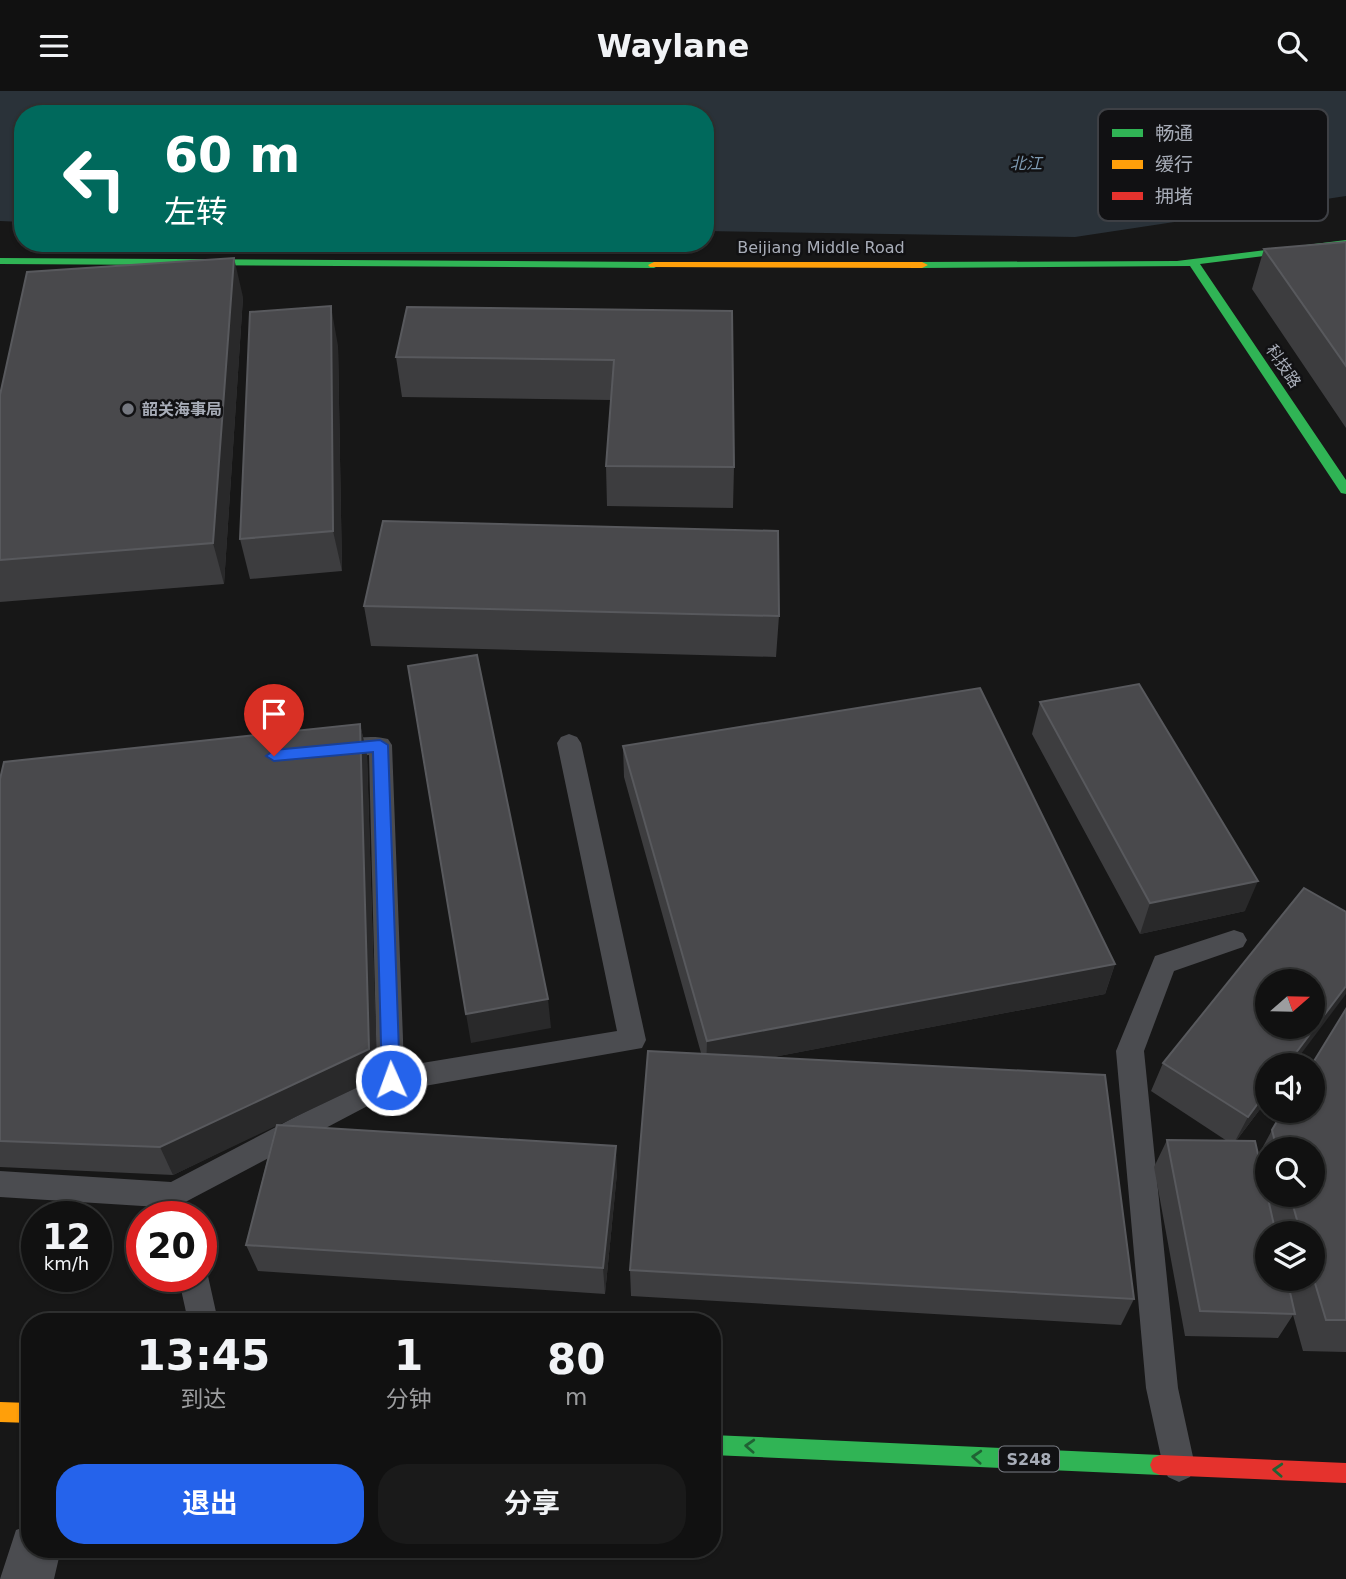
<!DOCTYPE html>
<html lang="zh">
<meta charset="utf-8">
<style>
:root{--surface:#111;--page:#1a1a1a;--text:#f1f3f6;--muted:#9c9d9f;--line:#303131;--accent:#2563eb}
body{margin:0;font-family:"DejaVu Sans","Noto Sans SC",sans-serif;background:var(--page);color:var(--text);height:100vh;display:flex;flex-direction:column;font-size:26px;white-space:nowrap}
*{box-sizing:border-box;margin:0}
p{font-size:23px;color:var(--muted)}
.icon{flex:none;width:38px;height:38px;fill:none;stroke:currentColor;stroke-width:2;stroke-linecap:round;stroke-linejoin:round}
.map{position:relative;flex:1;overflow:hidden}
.side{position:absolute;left:21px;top:1222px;width:700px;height:245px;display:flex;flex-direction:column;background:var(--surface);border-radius:28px;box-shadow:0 2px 5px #0004,0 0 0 2px var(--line)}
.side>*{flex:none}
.hud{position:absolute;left:14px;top:14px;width:700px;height:147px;border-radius:28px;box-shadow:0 2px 5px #0004,0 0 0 2px var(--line);background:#00695c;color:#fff;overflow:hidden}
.needle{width:46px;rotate:70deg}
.buttons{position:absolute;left:1255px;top:878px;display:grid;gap:14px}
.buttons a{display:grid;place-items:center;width:70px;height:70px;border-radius:50%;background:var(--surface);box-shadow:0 2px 5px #0004,0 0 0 2px var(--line);font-size:35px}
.speed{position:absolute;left:21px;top:1110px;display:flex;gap:14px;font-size:35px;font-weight:700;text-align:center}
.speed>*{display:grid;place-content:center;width:91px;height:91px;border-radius:50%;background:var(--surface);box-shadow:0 2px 5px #0004,0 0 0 2px var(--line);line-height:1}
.speed small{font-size:18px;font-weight:400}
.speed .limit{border:10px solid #d22;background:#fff;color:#111}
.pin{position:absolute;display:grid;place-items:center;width:60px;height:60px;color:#fff;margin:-72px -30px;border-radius:50% 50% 50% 0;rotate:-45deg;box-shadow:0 0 7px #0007}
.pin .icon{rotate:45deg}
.me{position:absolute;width:77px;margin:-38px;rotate:358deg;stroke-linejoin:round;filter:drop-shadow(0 0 5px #0008)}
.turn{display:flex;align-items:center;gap:24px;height:147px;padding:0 35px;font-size:32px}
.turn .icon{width:91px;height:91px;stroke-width:2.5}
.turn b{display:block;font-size:49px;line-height:60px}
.eta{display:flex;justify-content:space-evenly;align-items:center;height:119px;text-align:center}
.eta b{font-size:42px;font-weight:700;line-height:49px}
.primary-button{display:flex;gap:14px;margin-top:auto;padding:14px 35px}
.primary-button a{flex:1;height:80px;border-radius:28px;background:var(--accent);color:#fff;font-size:28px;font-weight:700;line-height:80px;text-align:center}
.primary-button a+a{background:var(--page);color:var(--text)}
header{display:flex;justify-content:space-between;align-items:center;height:91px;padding:0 35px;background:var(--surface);font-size:32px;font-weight:700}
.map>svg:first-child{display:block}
.water{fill:#2a3239}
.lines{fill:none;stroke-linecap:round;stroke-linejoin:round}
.lane{fill:#4b4c50;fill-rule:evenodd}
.street{fill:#4b4c50;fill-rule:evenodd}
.fast{fill:#30b455;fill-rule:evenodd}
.slow{fill:#ff9f0a;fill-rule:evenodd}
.jam{fill:#e5322d;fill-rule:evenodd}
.wall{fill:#3d3d3f;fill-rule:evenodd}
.shaded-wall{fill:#29292a}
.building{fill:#49494c;stroke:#58595d;stroke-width:2;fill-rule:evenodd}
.oneway{stroke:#206234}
.route{fill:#2563eb;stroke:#184099;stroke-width:2}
.poi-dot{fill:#757880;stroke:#111113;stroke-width:2.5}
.labels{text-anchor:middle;stroke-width:5;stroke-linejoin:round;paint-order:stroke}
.far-water-label{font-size:16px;font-style:italic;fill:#7f9bb3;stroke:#111113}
.far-street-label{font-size:16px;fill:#a8adb8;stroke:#111113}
.far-poi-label{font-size:16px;font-weight:bold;fill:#a8adb8;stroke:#111113;text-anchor:start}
.shield{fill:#111113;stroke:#7b7e86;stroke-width:2}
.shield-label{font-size:16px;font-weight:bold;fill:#a8adb8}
.key{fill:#111113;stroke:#3e4045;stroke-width:2}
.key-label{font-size:19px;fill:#a8adb8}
</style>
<header><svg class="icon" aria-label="menu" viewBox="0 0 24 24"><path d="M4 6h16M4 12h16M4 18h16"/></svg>Waylane<svg class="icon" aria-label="search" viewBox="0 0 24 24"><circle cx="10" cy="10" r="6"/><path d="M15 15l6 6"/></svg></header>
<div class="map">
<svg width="1346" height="1488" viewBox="0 0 1346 1488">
<rect width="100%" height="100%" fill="#171717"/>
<path class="water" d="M0,0H1346V105L1075,146L705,140V23H23V131L0,130Z"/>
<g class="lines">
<path class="lane" d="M569,643L577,646L581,652L646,949L642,957L396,1000L174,1117L0,1106V1080L171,1091L377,983L369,664L334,668L326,665L322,659L326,653C343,648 371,643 388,648L392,654L404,975L617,940L557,652L561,646Z
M1234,839L1243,842L1247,849L1243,856L1174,880L1144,960L1178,1297L1195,1375L1190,1386L1179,1391L1168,1386L1163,1375L1146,1297L1116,960L1155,865Z
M201,1174L208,1185L218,1230H188L178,1185H201Z"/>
<path class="street" d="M30,1434V1458H61L54,1488H0L16,1439Z"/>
<path class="fast" d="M1346,149V155L1200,173L1346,389V403L1341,402L1190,175L922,177L916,174L922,171L1177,170Z
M0,167L654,171L660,174L654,177L0,173Z
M712,1344L1160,1364L1167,1367L1170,1374L1167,1381L1160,1384L712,1364Z"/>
<path class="slow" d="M654,171H922L928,174L922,177L650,176L648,174Z
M0,1311L30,1312V1332L0,1331Z"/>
<path class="jam" d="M1160,1364L1346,1372V1392L1160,1384L1153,1381L1150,1374L1153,1367Z"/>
</g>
<path class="wall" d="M1346,151V337L1252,198L1264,158Z
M243,206L224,493L0,511V304Z
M732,220L734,376L733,417L607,415L606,375L611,309L402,306L396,266Z
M338,255L342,480L250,488L240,448Z
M364,515L779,525L776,566L371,555Z
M1040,611L1245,820L1140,843L1032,643Z
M360,633L367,664L377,987L278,1034L617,1082L605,1203L258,1180L246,1154L276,1034L173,1084L0,1076V688Z
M623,655L1115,873L1105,903L773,966L1134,1208L1121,1234L631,1205L630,1179L701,962L624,686Z
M1346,918V1261L1303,1260L1293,1224L1278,1247L1185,1245L1154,1076L1167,1049L1227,1050L1151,1000L1163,972L1267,975V1009L1236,1050L1258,1065L1272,1039ZM1267,1059H1312V1104H1267ZM1267,1143H1312V1188H1267Z"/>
<path class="shaded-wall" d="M234,167L243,206L224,493L213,452Z
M331,215L338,255L342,480L333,440Z
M360,633L367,664L377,987L173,1084L160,1056Z
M1258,790L1245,820L1140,843L1150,812Z
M1115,873L1105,903L706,979L707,950Z
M1346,895V903L1292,975H1286Z
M548,908L551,937L471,952L466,923Z
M1267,1000V1009L1233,1054L1248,1026Z
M616,1055L617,1082L605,1203L603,1177Z"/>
<path class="building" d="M1346,151V275L1264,158Z
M234,167L213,452L0,469V304L27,181Z
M331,215L333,440L240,448L250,221Z
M407,216L732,220L734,376L606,375L614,269L396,266Z
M383,430L778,440L779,525L364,515Z
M477,564L548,908L466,923L408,575Z
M1139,593L1258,790L1150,812L1040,611Z
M980,597L1115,873L707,950L623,655Z
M360,633L369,958L160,1056L0,1050V688L4,671Z
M1304,797L1346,821V895L1286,975H1267V1000L1248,1026L1163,972ZM1267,891H1312V936H1267Z
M1346,918V1229H1326L1312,1182V1143H1301L1290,1104H1312V1059H1277L1272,1039L1283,1020H1312V975H1311Z
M648,960L1105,984L1134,1208L630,1179Z
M277,1034L616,1055L603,1177L246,1154Z
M1167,1049L1255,1050L1276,1143H1267V1188H1287L1295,1223L1200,1220Z"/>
<defs><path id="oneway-chevron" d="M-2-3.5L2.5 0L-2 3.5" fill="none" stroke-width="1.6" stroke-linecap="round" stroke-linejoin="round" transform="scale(1.75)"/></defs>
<g class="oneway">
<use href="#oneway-chevron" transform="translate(750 1355) rotate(-177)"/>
<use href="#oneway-chevron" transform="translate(977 1366) rotate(-177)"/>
<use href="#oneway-chevron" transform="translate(1278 1379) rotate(-177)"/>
</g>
<path class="route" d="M380,649L388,654L400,989L397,994L391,996L385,994L382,989L373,661L274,670L266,665L274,659Z"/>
<circle class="poi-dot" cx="128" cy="318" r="7"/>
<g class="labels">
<g class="far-water-label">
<text x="1026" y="78">北江</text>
</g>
<g class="far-street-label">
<text x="821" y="162">Beijiang Middle Road</text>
<text transform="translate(1284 275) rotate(56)" y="6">科技路</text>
</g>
<g class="far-poi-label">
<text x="142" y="324">韶关海事局</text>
</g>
<rect class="shield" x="999" y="1355.5" width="60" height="25" rx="5"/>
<g class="shield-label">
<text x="1029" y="1374">S248</text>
</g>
</g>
<rect x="1098" y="18" width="230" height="112" rx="10" class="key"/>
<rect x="1112" y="38" width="31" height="8" fill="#30b455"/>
<rect x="1112" y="69" width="31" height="9" fill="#ff9f0a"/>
<rect x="1112" y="101" width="31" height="8" fill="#e5322d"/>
<g class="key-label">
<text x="1155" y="49">畅通</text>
<text x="1155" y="80">缓行</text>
<text x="1155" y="112">拥堵</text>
</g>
</svg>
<div class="buttons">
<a><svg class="needle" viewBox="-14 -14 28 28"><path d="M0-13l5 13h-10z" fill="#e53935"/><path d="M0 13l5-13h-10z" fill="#9c9d9f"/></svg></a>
<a><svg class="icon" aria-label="sound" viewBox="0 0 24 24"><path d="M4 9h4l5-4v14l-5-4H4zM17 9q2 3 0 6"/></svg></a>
<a><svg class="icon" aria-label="search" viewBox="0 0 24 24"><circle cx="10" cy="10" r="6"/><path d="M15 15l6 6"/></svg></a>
<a><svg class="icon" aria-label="layers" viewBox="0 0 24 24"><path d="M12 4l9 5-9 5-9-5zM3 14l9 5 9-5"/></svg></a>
</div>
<div class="speed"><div>12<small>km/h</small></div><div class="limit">20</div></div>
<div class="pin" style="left:274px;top:665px;background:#d93025"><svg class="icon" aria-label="arrive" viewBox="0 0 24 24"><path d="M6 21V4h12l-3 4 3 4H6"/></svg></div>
<svg class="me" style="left:391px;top:989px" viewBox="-20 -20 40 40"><circle r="17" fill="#2563eb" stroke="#fff" stroke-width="3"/><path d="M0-11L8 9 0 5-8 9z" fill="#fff"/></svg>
<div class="hud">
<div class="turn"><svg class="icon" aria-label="left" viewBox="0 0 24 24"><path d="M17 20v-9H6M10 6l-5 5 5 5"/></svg><div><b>60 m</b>左转</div></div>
</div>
<section class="side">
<div class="eta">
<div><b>13:45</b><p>到达</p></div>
<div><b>1</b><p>分钟</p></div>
<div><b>80</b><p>m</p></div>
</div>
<div class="primary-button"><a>退出</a><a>分享</a></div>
</section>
</div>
